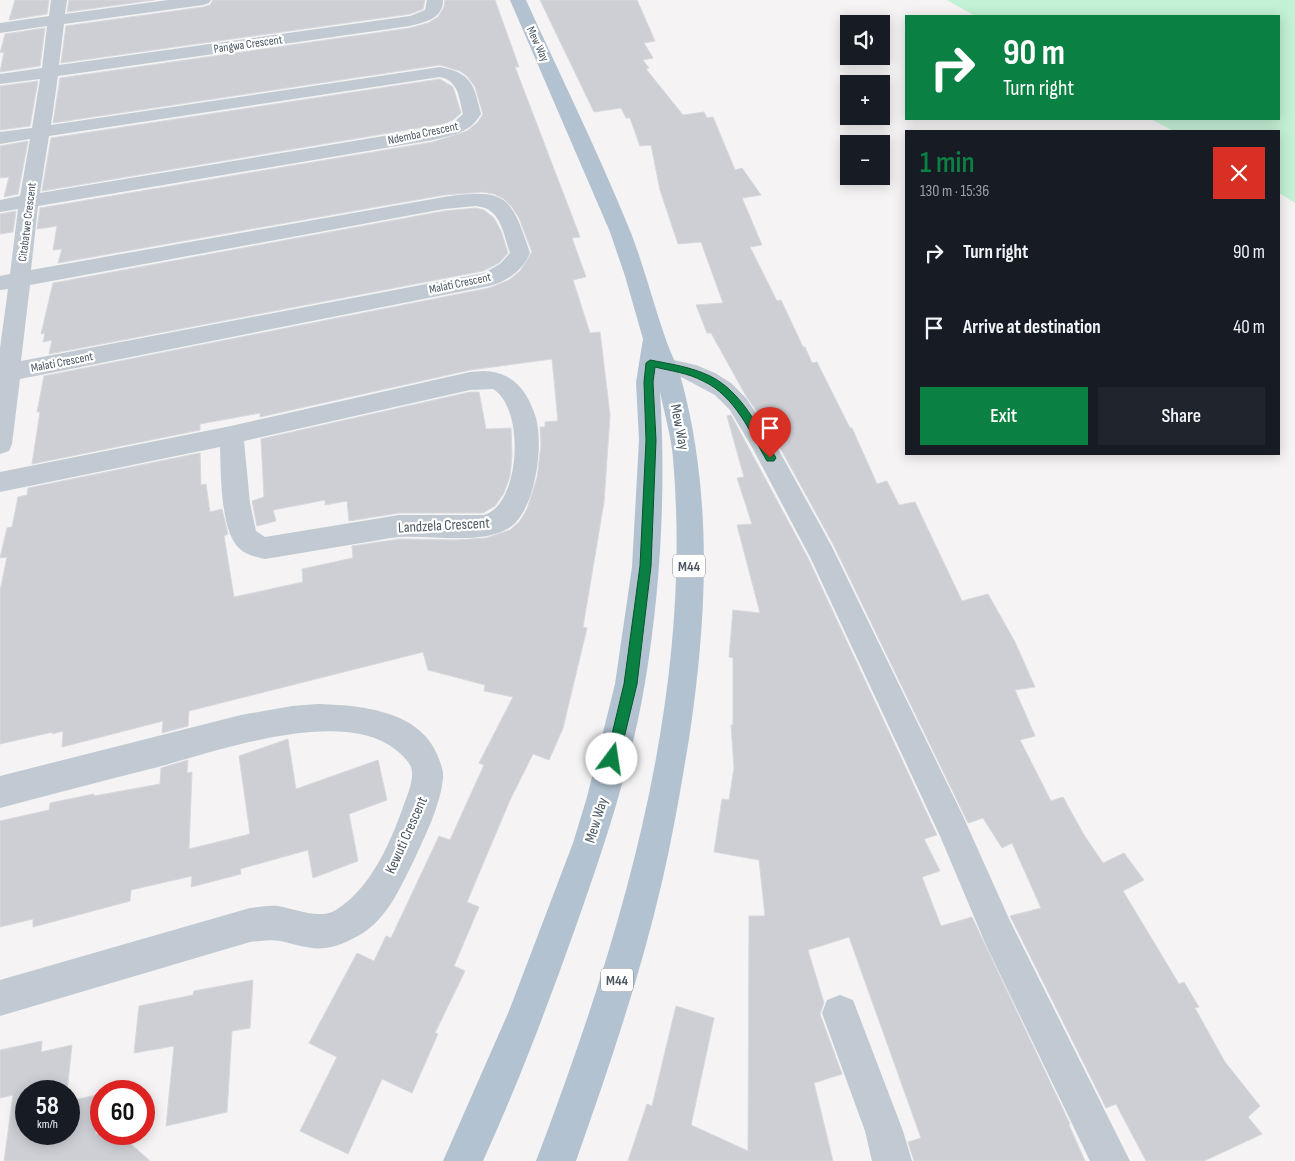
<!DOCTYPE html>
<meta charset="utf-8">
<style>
:root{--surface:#171b24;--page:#20242c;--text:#f1f3f6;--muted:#9ea1a6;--accent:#0b8043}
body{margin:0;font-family:"Sofia Sans Condensed",sans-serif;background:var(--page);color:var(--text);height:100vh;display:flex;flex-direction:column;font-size:19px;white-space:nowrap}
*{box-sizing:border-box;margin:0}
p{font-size:16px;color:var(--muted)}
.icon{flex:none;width:28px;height:28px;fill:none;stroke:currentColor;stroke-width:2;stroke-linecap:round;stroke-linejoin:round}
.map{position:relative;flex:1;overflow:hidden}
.side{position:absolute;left:905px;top:130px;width:375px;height:325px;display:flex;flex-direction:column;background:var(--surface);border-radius:0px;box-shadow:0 2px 12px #0003}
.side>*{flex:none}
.banner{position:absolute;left:905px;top:15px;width:375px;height:105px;border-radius:0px;box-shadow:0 2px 12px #0003;background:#0b8043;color:#fff;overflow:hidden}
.buttons{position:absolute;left:840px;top:15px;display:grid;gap:10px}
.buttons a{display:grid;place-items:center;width:50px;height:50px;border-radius:0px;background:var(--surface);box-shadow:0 2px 12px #0003;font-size:25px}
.speed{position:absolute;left:15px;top:1080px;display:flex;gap:10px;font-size:25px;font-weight:700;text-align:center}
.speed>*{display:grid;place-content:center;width:65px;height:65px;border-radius:50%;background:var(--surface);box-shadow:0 2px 12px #0003;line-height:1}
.speed small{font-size:12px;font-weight:400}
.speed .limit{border:8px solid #d22;background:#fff;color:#111}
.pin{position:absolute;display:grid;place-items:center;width:42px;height:42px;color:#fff;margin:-51px -21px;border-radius:50% 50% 50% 0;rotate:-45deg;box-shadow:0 0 5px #0007}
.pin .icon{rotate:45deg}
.me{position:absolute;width:55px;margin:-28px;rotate:14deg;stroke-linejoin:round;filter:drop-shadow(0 0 4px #0008)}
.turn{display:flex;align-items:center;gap:18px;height:105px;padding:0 15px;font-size:22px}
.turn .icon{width:65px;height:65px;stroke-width:2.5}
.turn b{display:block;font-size:35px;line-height:42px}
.round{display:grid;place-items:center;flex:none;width:52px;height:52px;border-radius:0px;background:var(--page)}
.overview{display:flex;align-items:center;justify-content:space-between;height:85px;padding:0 15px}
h1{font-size:30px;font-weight:600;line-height:38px;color:var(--accent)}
.action{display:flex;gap:10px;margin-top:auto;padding:10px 15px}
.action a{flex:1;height:58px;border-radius:0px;background:var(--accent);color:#fff;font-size:20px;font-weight:600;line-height:58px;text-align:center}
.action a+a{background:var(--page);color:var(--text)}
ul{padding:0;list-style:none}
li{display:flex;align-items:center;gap:15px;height:75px;padding:0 15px}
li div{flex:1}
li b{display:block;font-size:19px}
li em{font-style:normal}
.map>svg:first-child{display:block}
.green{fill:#c3f1d5}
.building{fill:#cdcfd5;stroke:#d7d9de}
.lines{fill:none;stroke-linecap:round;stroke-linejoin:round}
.minor{fill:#c1cad2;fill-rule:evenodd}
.primary{fill:#b3c2d1;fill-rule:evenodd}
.route{fill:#0b8043;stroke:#07532c}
.labels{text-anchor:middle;stroke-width:4.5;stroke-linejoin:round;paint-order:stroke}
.far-street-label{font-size:12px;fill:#4a5661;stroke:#fff}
.shield{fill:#fff;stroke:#808990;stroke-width:1}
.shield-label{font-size:14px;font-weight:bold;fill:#4a5661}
.street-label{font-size:15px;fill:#4a5661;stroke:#fff}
</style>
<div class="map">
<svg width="1295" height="1161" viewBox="0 0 1295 1161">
<rect width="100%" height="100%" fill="#f5f3f3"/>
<path class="green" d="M947,0H1295V203L1279,193V131H1173L1151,119H1279V16H975Z"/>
<path class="building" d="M15,0H49L47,14L9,20Z
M69,0H154L67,12Z
M213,0H425L423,9L410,14L61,63L66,26L203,7L210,5Z
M445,0H495L519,67H515L580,237L572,238L586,277L573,280L590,333L600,332L610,415L604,502L583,627L587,628L563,728L549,760L533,754L510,800L467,902L479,907L454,966L465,971L435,1033L438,1034L412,1093L382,1079L348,1154L300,1131L337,1057L309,1043L357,953L374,961L386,936L391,938L439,836L450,840L484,765L479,763L513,697L484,691L485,685L428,670L423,652L189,711L188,726L162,733L163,721L62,747L63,731L52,734L53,732L0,744V591L7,557L0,558L7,528L12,527L18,497L27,495L28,488L200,453L201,485L206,484L210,512L222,509L228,534L224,536L234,597L303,582L302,569L353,558L352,546L400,539L456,540L486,538L510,530L520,521L527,509L537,478L541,445L540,427H545V422L558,421L552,359L470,370L260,417V413L200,424V430L32,464L40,412H37L44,376L489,288L509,280L520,271L532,252L519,218L512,207L504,199L494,194L482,192L444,195L58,263L62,249L53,250L57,226L37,229L40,208L433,142L467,131L478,122L483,114L475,87L467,76L460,71L440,65L53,123L60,78L410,28L428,23L438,17L444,7Z
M540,0H637L655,41L644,43L653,58L643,60L649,68L646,69L683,115L704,112L707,118L713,117L735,170L742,168L761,195L742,198L762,245L750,247L777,301L781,300L803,347H805L812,363L817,362L850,428H852L877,484L887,481L899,505L915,502L962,601L988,594L1015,642L1035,687L1015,690L1035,736L1020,740L1051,801L1063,797L1084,835L1103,863L1124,853L1144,880L1123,891L1179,984L1184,982L1199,1007L1195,1008L1225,1062L1260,1106L1248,1117L1262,1134L1204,1161H1146L1116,1104L1106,1108L1010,916L1041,908L1012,843L1002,848L983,818L968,823L833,544L773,435L746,396L711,333H707L696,305L723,303L701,242L678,244L660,190L651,145L640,146L630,118H626L621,108L594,112Z
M45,28L40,66L0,72L4,52L0,53L5,34Z
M440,79L453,87L461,113L453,120L443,124L42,191L51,138Z
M38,81L30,126L0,130V86Z
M28,141L18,194L4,197L9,177L0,178V146Z
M476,208L484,210L494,218L501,231L508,253L499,263L483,271L49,354L52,340L43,342L45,333L41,334L53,283L444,211Z
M16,211L13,232L0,234V214Z
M470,392H479L486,429L511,428L512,456L510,476L504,493L495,506L483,513H399L349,521L347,501L325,505V500L273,510L276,521L257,526L252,501L264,497L261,439Z
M731,415L808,558L937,835L924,839L940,871L922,877L941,926L972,917L1070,1124L1069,1125L1085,1161H914L908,1142L921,1138L849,937L808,950L824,1003L820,1014L842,1074L814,1083L833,1161H628L647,1104L652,1106L676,1006L714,1018L691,1125L748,1151L749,916H765L759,860L714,852L722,799L729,800L734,768L731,725H733V658L729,657L733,610L760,613L737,525L752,524L737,478L744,477L727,416Z
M288,739L296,789L378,760L387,800L349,814L358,861L313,878L308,850L240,869L241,874L191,887L192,876L131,890L130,901L33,927V919L0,927V821L49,810L50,803L94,794V796L160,784L161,768L188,760L187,773L192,772L189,849L250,834L239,756Z
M253,980L250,1028L232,1031L227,1112L166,1126L174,1046L134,1053L139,1006L193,995L194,991Z
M42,1041L41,1052L72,1045L67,1091H26V1134H69V1101L101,1094L95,1134H120L150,1161H4L13,1095L0,1098V1050Z"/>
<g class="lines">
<path class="minor" d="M51,0H67L65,14L168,0H211L209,3L203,5L64,24L59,65L410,16L425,10L427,0H443C443,19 425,22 410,26L58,76L51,125L440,67C472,73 474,85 481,114C470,133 453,135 433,140L38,206L31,270L444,197C507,188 511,196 530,253C522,271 508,281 489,286L20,379L12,444L9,451L0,454V348L8,289L0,290V276L10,274L18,209L0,212V200L20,196L30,139L0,144V132L32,128L40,79L0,84V74L42,68L47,26L0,33V23L49,16ZM440,77C459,81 459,98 463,114L454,122L444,126L40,193L49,136ZM476,206C501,208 503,233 510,253L500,264L484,273L21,361L30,285L444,209Z
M651,355L696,365L715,373L731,383L746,398L771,436L831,545L962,814L1010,921L1130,1161H1090L986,945L940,836L810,557L753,449L730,410L715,395L683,378L643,369L639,363L643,357Z
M484,371C514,372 528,392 536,418C544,446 535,512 509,528C482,545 432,535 400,537C385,538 370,542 355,544C325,549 295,554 265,559C257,557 246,555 240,549C220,533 221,471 220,447L0,492V472L231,426L470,372ZM493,389C526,409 520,505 484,515H399L265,537L256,531L250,503L244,441L470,390Z
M317,704C359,705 418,710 437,754C440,762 444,770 443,779C440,806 426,834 415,858C400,888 386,923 354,938C345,943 335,947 325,948C310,950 295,944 280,941C270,939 260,941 250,942L0,1016V980L250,908C259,907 269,905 278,906C296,909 319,920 336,910C370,889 390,844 403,807C407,796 415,779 411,767C408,760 401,754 396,750C343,706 217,751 158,767C105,780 53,794 0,808V776L241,715L292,706Z
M840,995L853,1000L903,1131L912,1161H872L865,1131L822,1013L827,1000Z"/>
<path class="primary" d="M510,0H526C561,77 599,154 631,233C644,267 653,302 665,337C670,352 678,367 682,382C713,498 707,621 689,739C681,787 673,835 662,882C640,977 608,1070 576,1161H536C621,938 694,699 673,458C671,435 664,413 660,391C666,488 661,587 645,683C631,766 604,847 576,926C548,1005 518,1084 483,1161H443L509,1011L573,843L587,797L615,684L632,567L639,440L636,382L643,339L625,276L610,232Z"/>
</g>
<path class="route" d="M650,360C671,364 691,367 710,376C741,391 760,429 776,458L774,461H767C750,432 735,396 703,381C688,373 671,371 655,367L653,382L656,440L651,566L637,684L619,759L617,764L612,765L608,764L606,759L624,684L640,566L646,440L644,382L646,363Z"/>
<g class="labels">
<g class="far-street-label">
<text transform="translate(248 44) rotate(-8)" y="4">Pangwa Crescent</text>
<text transform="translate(538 44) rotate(65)" y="4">Mew Way</text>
<text transform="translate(423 133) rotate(-12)" y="4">Ndemba Crescent</text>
<text transform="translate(27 222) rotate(-83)" y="4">Citabatwe Crescent</text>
<text transform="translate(460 283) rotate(-12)" y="4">Malati Crescent</text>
<text transform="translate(62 362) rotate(-11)" y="4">Malati Crescent</text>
</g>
<g class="shield">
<rect x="673" y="554.5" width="32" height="23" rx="4"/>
<rect x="601" y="968.5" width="32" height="23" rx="4"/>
</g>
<g class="shield-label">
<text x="689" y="571">M44</text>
<text x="617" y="985">M44</text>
</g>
<g class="street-label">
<text transform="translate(680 427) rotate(79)" y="5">Mew Way</text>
<text transform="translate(444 525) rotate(-3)" y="5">Landzela Crescent</text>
<text transform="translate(596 820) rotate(-73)" y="5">Mew Way</text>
<text transform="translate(406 835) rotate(-66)" y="5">Kewuti Crescent</text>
</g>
</g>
</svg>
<div class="buttons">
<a><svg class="icon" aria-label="sound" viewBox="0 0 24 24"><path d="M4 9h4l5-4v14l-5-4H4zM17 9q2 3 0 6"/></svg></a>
<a>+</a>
<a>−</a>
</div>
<div class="speed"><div>58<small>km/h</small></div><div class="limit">60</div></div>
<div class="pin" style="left:770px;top:458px;background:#d93025"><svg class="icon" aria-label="arrive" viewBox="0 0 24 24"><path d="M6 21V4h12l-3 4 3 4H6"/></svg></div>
<svg class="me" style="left:612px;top:759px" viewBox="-20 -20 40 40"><circle r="19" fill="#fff"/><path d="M0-13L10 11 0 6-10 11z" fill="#0b8043"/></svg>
<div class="banner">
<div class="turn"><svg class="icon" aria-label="right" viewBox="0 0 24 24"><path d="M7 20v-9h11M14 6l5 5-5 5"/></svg><div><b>90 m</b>Turn right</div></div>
</div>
<section class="side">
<div class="overview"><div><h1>1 min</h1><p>130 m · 15:36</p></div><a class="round" style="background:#d93025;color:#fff"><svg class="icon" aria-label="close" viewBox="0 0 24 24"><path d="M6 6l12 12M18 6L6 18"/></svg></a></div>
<ul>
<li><svg class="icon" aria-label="right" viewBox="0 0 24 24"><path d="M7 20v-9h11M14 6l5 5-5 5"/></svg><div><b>Turn right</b></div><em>90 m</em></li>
<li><svg class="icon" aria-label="arrive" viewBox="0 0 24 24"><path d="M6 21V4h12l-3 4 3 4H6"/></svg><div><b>Arrive at destination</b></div><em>40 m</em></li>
</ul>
<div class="action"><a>Exit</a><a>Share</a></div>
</section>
</div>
